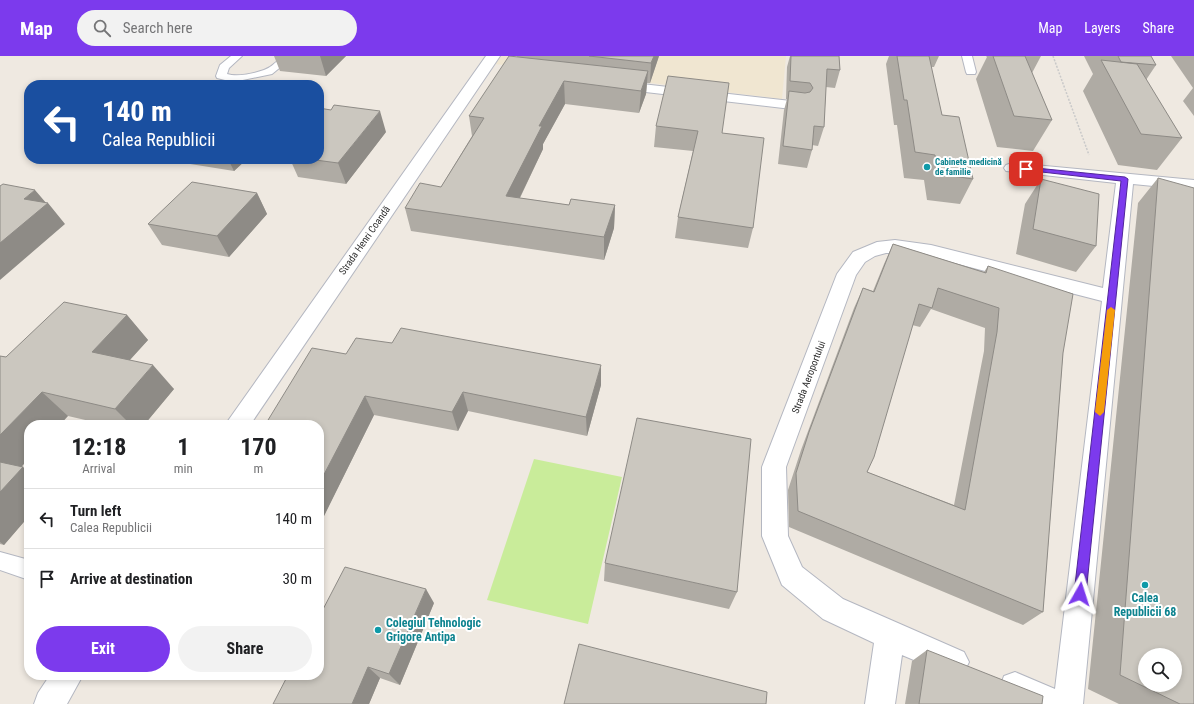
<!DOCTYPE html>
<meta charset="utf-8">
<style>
:root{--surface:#fff;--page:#f2f2f2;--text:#202124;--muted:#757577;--line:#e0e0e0;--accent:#7c3aed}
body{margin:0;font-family:"Roboto Condensed",sans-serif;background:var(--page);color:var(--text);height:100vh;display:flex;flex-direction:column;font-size:15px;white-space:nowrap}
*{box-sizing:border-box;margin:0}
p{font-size:13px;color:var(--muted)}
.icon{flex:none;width:22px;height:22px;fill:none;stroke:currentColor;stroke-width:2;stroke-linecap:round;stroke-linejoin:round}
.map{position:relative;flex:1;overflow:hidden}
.details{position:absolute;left:24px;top:364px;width:300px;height:260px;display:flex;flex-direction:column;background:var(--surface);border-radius:16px;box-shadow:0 2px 6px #0003}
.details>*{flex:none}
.top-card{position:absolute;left:24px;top:24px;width:300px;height:84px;border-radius:16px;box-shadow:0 2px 6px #0003;background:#1a4fa0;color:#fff;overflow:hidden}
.controls{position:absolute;left:1138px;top:592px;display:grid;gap:8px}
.controls a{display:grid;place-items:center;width:44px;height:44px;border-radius:50%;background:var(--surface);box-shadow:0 2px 6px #0003;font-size:20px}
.pin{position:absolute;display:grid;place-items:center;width:34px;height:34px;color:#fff;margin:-17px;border-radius:8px;box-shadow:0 2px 6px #0006}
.me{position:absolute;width:44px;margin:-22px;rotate:6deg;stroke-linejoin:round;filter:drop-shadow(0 0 3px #0008)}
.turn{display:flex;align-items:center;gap:14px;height:84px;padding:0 12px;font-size:18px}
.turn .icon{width:52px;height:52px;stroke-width:2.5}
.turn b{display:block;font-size:28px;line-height:34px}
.eta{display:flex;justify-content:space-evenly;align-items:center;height:68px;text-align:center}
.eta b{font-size:24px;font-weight:700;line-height:28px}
.primary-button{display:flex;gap:8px;margin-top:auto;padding:8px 12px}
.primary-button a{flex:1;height:46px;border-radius:24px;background:var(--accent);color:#fff;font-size:16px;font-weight:700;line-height:46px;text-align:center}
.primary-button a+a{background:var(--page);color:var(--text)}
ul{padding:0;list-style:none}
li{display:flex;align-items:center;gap:12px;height:60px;padding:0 12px;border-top:1px solid var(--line)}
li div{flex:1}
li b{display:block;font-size:15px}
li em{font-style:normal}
header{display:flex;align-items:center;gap:24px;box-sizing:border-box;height:56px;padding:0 20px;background:var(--accent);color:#fff}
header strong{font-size:19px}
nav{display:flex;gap:22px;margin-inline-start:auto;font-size:14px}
.search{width:280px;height:36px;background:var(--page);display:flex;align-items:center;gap:10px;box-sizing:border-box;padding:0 14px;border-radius:22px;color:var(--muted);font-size:15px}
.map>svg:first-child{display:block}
.education{fill:#f0e6d1}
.pitch{fill:#c9ec9a}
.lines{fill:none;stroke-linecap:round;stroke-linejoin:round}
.lane-casing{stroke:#b4b7c1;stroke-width:2}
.street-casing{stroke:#b4b7c1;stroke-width:2}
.path{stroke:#c9c9c9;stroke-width:1.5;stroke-dasharray:2 1.5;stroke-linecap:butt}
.lane{fill:#fff;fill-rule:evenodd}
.street{fill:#fff;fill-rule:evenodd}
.wall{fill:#afaba4;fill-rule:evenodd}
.shaded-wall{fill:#8e8b86}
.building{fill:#cbc7bf;stroke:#8e8b86;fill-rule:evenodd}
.route{fill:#7c3aed;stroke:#51269a}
.slow{fill:#f59e0b}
.culture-dot{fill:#0f9aa8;stroke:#fff;stroke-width:1.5}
.labels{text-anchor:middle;stroke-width:4;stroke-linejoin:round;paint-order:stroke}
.far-culture-label{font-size:9px;font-weight:bold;fill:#0d838f;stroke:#fff;text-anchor:start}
.street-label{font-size:10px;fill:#2e2e2e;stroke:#fff}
.near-culture-label{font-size:12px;font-weight:bold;fill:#0d838f;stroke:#fff}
</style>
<header>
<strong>Map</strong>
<div class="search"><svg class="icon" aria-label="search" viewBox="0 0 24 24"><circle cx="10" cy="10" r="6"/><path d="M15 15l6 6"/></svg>Search here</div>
<nav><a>Map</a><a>Layers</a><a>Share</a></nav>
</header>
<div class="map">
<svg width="1194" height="648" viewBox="0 0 1194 648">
<rect width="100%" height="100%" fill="#efe9e1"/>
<path class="education" d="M501,0H786L782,43L495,8Z"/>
<path class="pitch" d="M534,403L622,421L588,568L487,544Z"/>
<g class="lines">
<g class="lane-casing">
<path id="lane" d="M231,0H242L229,12L227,18C237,21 253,18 264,14C278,9 275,0 294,0L272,18L233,26L217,22L216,20L220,9Z
M962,0H972L976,16L975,18H967L966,16Z
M0,496L29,504V524L0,514Z"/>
</g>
<g class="street-casing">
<path id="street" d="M486,0H500L250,369H225Z
M616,25L800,46L805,47L807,50L805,53L800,54L611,32L609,29L611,26Z
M1012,107L1194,124V134L1133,128L1083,648H1019L1004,642L1000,631L1004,620L1015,616L1055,633L1102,245L931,201L904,197H886L875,200L865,206L856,219L786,411L788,480L802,511L843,543L964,596L969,606L964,616L954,621L902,599L895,648H865L874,587L823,563L782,529L762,480V411L837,218L853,196L877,186L895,184L931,189L1103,232L1116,127L1006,115L1004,112L1006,109Z
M50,619H83L67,648H34L38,637Z"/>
</g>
<path class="path" d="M1053,0L1089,99"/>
<use href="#lane" class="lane"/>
<use href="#street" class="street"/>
</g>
<path class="wall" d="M274,0H346L326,20L280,15Z
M517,0H659L650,27H647L646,38L639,57L565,48L543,88V93L520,142L569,149H615L614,172L604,204L411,175L405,152L441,131L472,80L469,60L517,1Z
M790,0H839L840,14L835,32L826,31L824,71L818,90L812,89V94L807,112L778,108L784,54L787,43H786L787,11Z
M889,0H939L934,11H931L942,59L973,123L960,148L927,144L924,124L904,122L897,69H894L886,8Z
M986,0H1041L1032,17L1052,64L1033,95L997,91L976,23L987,1Z
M1084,0H1151L1156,9L1146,24L1182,82L1157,114L1118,109L1083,35L1093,18Z
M1171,0H1194V60L1183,45L1193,32Z
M656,70L722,77L753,172L748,192L675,182L678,161L693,95L654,91Z
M386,76L346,128L298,121L290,103H319Z
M159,103H247L234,115Z
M1158,122L1194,648H1119L1088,633L1138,147Z
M1041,123L1096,190L1076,216L1016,198L1025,148Z
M257,137L267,158L229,201L162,189L148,168Z
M893,188L984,216L988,210L1063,297L1043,556L1023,569L789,471L788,434L801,394L854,252L863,232L873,235L884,208ZM931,253L985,272L984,295L954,449L867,416L912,269L920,271Z
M127,259L148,284L130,304L174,333L144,369H107L68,360L29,369V402L21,411L29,416V460L4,489L0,488V300L6,301Z
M346,298L601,329L587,380L468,355L458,375L374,359L323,462H319V369Z
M605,507L737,536L729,553L604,525Z
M434,547L400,629L380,622L369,648H273Z
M927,594L1042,648H905L912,605Z"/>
<path class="shaded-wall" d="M320,0H346L326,20Z
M654,0H659L650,27L651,7Z
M648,15L646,38L639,57L641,35Z
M564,25L565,48L543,88V93L509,164L506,140L539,70Z
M380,55L386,76L346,128L338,107Z
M228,103H247L234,115Z
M35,134L47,148L48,147L65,168L0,224V187L24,143Z
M257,137L267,158L229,201L217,180Z
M615,149L614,172L604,204V181Z
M127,259L148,284L115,320L92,296Z
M153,309L174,333L144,369H131L115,353Z
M601,309V329L587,380L586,361Z
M42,336L68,360L60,369H29V402L11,423L0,415V379Z
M463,336L468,355L458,375L452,356Z
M365,340L374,359L323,462L319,457V428Z
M23,411L29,416V460L4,489L0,486V436Z
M426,533L434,547L400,629L389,618Z
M368,611L380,622L369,648H352Z"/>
<path class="building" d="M509,0L648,15L641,35L564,25L539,70H542L506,140L569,149L571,143L615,149L604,181L405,152L420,127L441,131L484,62L469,60Z
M589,0H654L651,7Z
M791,0H839L840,14L827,13L824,71L814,70L812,94L783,90L789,35L805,37L810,36L813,32L810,27L790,25Z
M897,0H929L942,59L959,61L973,123L939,118L935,99L915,96L907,44H904Z
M993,0H1025L1052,64L1014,60Z
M1118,0H1151L1156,9L1121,6Z
M1101,4L1137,8L1182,82L1141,78Z
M668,20L729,27L722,77L764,82L753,172L678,161L698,75L656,70Z
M334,49L380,55L338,107L308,103H319V52L331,54Z
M1158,122L1194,132V648H1180L1120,619ZM1145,599H1175V629H1145Z
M1041,123L1099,138L1096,190L1033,173Z
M192,126L257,137L217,180L148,168Z
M3,128L35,134L24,143L48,147L0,187V130Z
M893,188L986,217L988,210L1073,238L1063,297L1043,556L798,455L796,417L809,376L863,232L874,236ZM938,232L999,252L997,276L965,454L867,416L874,401L919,248L932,252Z
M64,246L127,259L92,296L153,309L115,353L42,336L0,379V300L6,301Z
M401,272L601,309L586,361L463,336L452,356L365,340L319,428V369H265L312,292L346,298L356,282L392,287Z
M637,362L751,383L737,536L605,507Z
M0,406L23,411L0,436Z
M345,511L426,533L389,618L368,611L352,648H273L288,619H319V561Z
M579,588L767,636L766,648H564Z
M927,594L1043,640L1042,648H919Z"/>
<path class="route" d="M1026,111L1125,121L1128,123L1086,538L1084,542L1080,544L1076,542L1074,538L1121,125L1024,114L1023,113Z"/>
<path class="slow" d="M1111,251L1115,254L1104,356L1100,360L1095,356L1107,254Z"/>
<g class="culture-dot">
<circle cx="927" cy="111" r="4"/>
<circle cx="1145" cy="529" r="4"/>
<circle cx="378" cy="574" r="4"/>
</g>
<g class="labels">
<g class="far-culture-label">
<text x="935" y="109">Cabinete medicină<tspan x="935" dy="10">de familie</tspan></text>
</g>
<g class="street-label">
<text transform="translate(364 184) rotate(-55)" y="4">Strada Henri Coandă</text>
<text transform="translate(808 321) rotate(-69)" y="4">Strada Aeroportului</text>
</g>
<g class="near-culture-label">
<text x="1145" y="546">Calea<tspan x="1145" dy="14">Republicii 68</tspan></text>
<text x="386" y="571" text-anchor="start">Colegiul Tehnologic<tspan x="386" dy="14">Grigore Antipa</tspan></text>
</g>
</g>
</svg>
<div class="controls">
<a><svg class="icon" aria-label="search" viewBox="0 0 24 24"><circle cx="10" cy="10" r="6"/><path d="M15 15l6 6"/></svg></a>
</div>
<div class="pin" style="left:1026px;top:113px;background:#d93025"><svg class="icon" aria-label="arrive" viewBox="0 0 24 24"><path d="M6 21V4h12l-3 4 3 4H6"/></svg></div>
<svg class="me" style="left:1080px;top:538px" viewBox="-20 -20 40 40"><path d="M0-17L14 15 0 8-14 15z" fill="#7c3aed" stroke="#fff" stroke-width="4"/></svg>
<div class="top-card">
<div class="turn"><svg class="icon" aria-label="left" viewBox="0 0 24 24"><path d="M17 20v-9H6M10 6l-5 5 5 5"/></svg><div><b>140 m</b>Calea Republicii</div></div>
</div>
<section class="details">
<div class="eta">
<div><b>12:18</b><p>Arrival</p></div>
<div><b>1</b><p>min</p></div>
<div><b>170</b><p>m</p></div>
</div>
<ul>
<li><svg class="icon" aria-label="left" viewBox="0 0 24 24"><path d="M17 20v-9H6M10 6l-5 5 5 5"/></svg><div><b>Turn left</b><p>Calea Republicii</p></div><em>140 m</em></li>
<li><svg class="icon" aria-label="arrive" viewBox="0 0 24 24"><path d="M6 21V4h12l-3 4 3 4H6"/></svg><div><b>Arrive at destination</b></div><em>30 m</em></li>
</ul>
<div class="primary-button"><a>Exit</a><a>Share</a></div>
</section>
</div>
